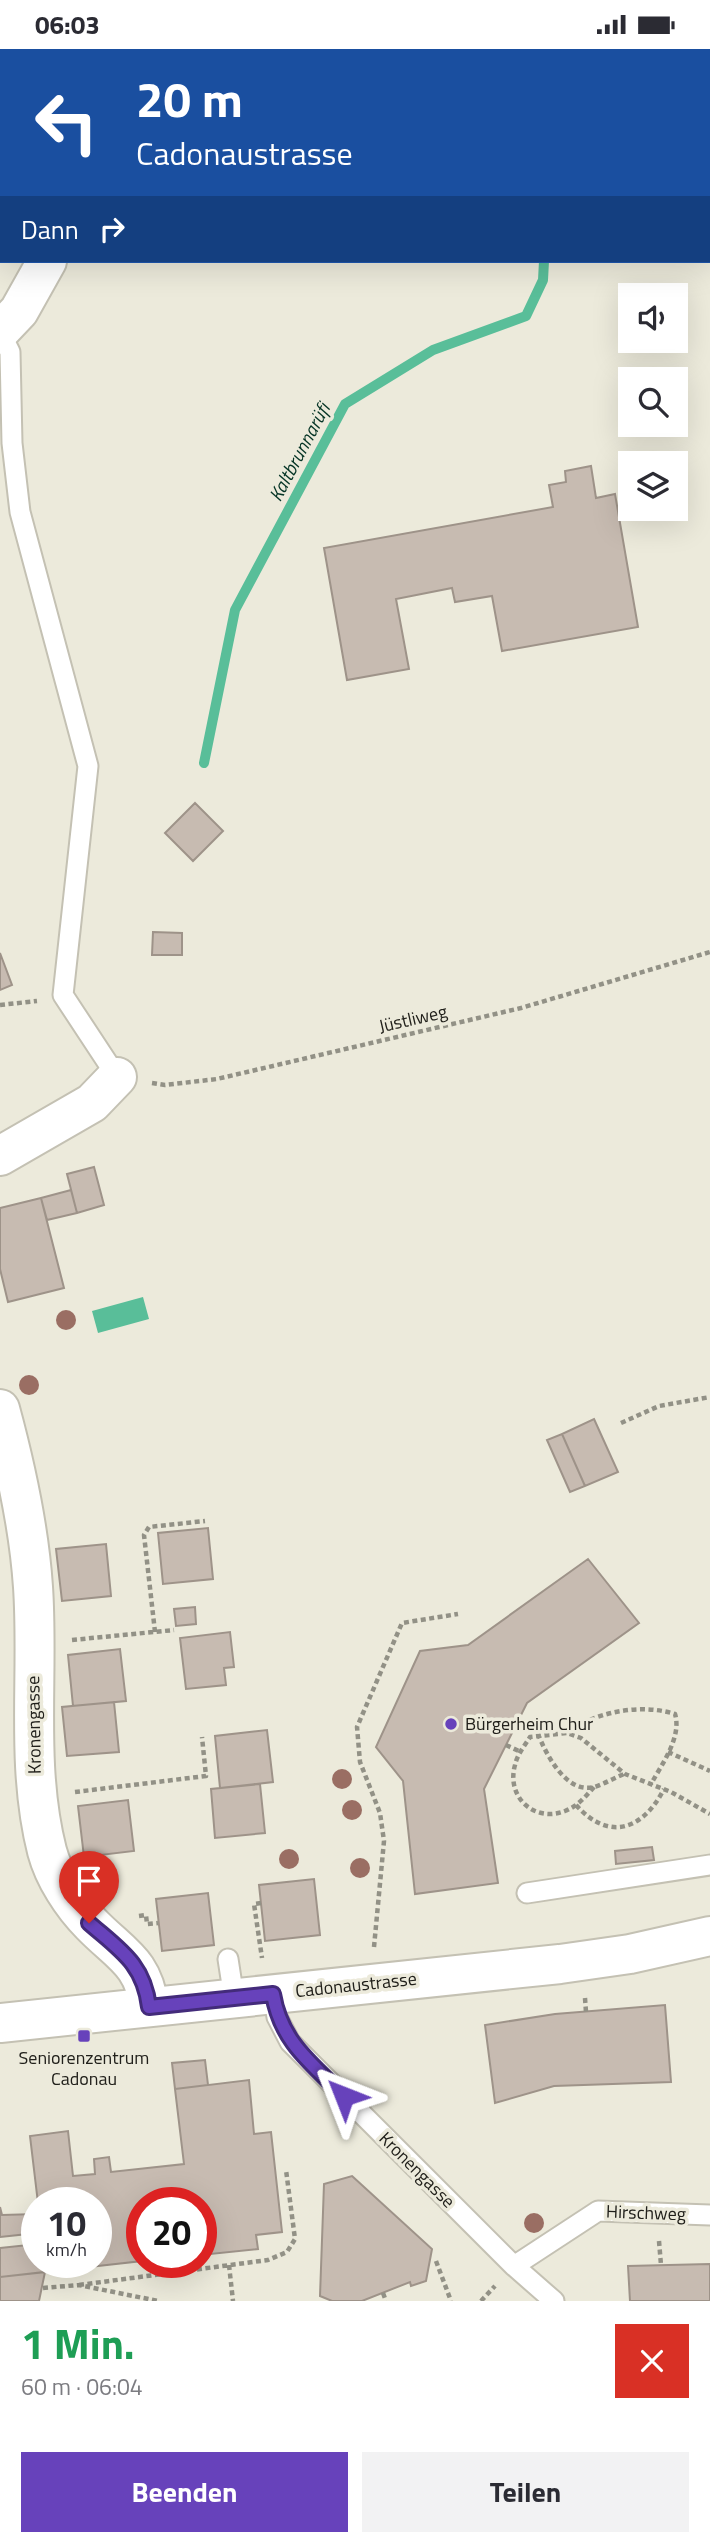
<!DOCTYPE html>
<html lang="de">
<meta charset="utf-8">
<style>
:root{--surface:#fff;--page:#f2f2f3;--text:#2b2b33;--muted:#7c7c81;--accent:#6742bb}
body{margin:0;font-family:"Titillium Web",sans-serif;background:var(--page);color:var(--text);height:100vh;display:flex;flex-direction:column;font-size:26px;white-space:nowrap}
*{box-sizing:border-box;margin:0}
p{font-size:23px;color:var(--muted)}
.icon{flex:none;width:38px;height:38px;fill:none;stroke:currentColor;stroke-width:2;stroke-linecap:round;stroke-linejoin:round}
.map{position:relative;height:2252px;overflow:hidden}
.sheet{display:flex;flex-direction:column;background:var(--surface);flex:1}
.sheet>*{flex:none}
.banner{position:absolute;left:0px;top:0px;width:710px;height:214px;box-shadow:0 7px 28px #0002;background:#1a4fa0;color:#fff;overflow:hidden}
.controls{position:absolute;left:618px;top:234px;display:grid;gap:14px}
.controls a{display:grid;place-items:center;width:70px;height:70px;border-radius:0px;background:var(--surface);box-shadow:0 7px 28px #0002;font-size:35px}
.speed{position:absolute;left:21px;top:2138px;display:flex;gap:14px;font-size:35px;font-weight:700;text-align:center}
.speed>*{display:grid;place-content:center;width:91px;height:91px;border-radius:50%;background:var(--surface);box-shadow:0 7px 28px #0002;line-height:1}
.speed small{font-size:18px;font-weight:400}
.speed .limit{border:10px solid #d22;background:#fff;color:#111}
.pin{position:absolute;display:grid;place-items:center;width:60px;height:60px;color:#fff;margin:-72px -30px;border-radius:50% 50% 50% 0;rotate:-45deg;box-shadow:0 0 7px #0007}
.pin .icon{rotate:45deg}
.me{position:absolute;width:77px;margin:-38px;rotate:315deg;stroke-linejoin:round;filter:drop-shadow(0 0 5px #0008)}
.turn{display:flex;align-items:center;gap:24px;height:147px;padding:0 21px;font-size:32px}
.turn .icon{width:91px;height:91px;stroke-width:2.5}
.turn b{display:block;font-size:49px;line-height:60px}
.then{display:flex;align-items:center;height:66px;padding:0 21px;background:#0003;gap:14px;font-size:26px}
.round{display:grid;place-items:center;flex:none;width:74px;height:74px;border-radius:0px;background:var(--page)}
.headline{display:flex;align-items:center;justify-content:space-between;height:119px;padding:0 21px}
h1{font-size:42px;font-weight:700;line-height:52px;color:#1e9e55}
.action{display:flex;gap:14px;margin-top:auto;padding:14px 21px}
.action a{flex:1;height:80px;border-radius:0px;background:var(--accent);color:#fff;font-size:28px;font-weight:700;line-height:80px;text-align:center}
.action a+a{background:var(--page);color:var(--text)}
.status{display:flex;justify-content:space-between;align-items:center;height:49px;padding:0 35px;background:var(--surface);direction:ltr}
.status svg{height:19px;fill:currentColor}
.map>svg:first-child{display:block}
.water{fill:#59be99}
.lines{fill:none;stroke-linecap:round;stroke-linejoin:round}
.stream{stroke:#59be99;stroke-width:10}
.building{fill:#c7bbb1;stroke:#9e9389;stroke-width:2}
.lane-casing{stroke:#c4c1b3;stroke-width:23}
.street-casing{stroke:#c4c1b3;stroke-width:42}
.path{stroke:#929186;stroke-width:4.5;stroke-dasharray:5 3.5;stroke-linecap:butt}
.lane{stroke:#fff;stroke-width:19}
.street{stroke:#fff;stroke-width:38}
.tree{fill:#9a6e63}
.route-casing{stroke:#432b7a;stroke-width:18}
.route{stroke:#6742bb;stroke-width:12}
.poi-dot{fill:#6742bb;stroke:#eceadb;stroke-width:2.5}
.labels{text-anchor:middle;stroke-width:7;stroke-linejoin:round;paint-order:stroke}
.street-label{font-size:18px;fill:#21201b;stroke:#eceadb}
.poi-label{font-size:18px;fill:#21201b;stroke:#eceadb;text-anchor:start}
.water-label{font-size:19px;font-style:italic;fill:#053425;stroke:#eceadb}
</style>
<div class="status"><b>06:03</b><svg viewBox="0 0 49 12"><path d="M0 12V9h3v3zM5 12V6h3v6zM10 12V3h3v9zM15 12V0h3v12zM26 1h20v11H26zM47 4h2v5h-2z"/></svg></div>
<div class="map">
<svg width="710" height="2252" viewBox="0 0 710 2252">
<rect width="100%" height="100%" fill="#eceadb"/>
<path class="water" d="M143,1248L149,1270L98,1284L92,1262Z"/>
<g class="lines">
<path class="stream" d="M552,2V0
M204,714L235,561L345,355L433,301L526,267L543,231L544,212"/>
</g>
<path class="building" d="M69,0H121L120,2Z
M591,417L596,449L615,445L638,578L502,602L492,547L455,553L452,539L396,550L409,620L347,631L324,499L553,458L549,436L566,433L565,422Z
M195,754L223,782L193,812L165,784Z
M153,883L182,884V906H152Z
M0,904L12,936L0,941Z
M94,1118L104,1156L77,1164L67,1125Z
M71,1141L77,1164L47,1171L41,1149Z
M41,1149L64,1239L8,1253L0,1220V1159Z
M594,1370L618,1423L585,1437L562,1385Z
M562,1385L585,1437L570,1443L547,1391Z
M208,1479L213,1530L163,1535L158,1484Z
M106,1495L111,1547L62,1552L56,1500Z
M588,1510L639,1574L527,1654L484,1740L498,1834L415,1845L403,1732L376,1698L420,1602L468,1596Z
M195,1558L196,1575L176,1577L174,1560Z
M230,1583L234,1618L224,1619L226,1636L186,1640L180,1589Z
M120,1600L126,1652L73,1657L68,1606Z
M114,1653L119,1703L67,1707L62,1658Z
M267,1681L273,1733L220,1739L215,1687Z
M260,1735L265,1784L215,1789L211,1740Z
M128,1751L134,1802L84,1808L78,1757Z
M652,1798L654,1811L616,1815L615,1802Z
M314,1830L320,1886L265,1892L259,1836Z
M208,1844L214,1896L162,1902L156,1850Z
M665,1956L671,2033L554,2037L495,2054L485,1976L555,1965Z
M205,2011L208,2036L175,2040L172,2014Z
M249,2031L254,2085L271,2083L282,2183L256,2186L258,2200L201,2206V2154H142V2212L45,2223L44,2214H96V2154H38L30,2087L68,2082L73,2127L95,2125L94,2110L109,2108L111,2123L184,2115L175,2040Z
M352,2127L432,2200L426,2232L411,2237L410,2233L362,2252H332L320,2247L324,2135Z
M0,2158L2,2166L37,2165V2184L0,2188Z
M37,2195V2214H44L45,2223L0,2228V2199Z
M710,2215V2252H630L628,2217Z
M45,2223L39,2252H0V2228Z"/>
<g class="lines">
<g class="lane-casing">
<path id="lane" d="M0,283L10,303L12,394L20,463L88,717L63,946L117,1028
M527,1844L710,1816
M228,1910L234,1949
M273,1945L277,1968L290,1993L514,2217L554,2252
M514,2217L598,2162L710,2166"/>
</g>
<g class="street-casing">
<path id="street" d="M170,2L171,0
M0,282L19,262L47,212
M0,1107L92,1054L117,1028
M0,1360C16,1419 29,1477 33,1538C39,1626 25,1716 47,1802C54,1828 72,1856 91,1875C120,1905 144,1913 149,1958
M0,1974L560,1915L630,1905L710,1887"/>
</g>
<path class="path" d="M0,956L37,952
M152,1034L165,1036L217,1030L521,959L710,903
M621,1374L659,1357L710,1348
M155,1583L144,1486L149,1478L205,1472
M72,1591L174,1581
M568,1683C596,1663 640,1654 675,1665C682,1688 662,1715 651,1735
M538,1685C546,1705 566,1745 594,1738C604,1735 614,1729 624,1725
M506,1696L521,1703
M668,1703L710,1722
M594,1738C586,1747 578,1757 565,1762C534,1774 506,1748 515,1716C517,1706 525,1696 530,1688L567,1684L581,1689L625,1725L671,1743L710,1765
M75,1743L206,1727L202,1688
M576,1756C609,1793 643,1781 664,1740
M261,1854L254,1855L262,1909
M139,1867L146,1866L147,1875L158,1874
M374,1898L384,1792L380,1764L360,1713L357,1678L402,1574L458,1565
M585,1949L586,1963
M659,2192L661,2216
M436,2212L451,2252
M229,2216L233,2252
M79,2236L268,2211L287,2203L295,2190L286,2121
M43,2239L79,2236L158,2252
M383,2244L386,2252
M481,2252L495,2237"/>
<use href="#lane" class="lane"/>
<use href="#street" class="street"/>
</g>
<g class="tree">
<circle cx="66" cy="1271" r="10"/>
<circle cx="29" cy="1336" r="10"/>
<circle cx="342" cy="1730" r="10"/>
<circle cx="352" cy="1761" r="10"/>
<circle cx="289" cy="1810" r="10"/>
<circle cx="360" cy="1819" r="10"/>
<circle cx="534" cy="2174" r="10"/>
</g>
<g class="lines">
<g class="route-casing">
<path id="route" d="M89,1874C120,1901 144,1915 149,1958L273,1945C281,1993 311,2014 344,2047"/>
</g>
<use href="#route" class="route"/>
</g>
<g class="poi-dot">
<circle cx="451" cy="1675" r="7"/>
<rect x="77" y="1980" width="14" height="14" rx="3.5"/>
</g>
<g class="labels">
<g class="street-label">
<text transform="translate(413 970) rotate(-13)" y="6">Jüstliweg</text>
<text transform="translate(34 1676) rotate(-91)" y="6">Kronengasse</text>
<text transform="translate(356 1936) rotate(-6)" y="6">Cadonaustrasse</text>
<text transform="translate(417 2121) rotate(45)" y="6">Kronengasse</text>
<text transform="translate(646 2164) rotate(2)" y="6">Hirschweg</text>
</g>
<g class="poi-label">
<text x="465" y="1681">Bürgerheim Chur</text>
<text x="84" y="2015" text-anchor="middle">Seniorenzentrum<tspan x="84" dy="21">Cadonau</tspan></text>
</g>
<g class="water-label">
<text transform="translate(299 403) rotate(-62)" y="7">Kaltbrunnarüfi</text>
</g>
</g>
</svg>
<div class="controls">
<a><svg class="icon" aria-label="sound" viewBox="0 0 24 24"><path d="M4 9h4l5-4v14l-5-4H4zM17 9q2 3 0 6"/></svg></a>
<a><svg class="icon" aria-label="search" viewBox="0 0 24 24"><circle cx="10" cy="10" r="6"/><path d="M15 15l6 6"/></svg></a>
<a><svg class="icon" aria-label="layers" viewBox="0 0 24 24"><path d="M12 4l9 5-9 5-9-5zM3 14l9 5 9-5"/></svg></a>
</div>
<div class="speed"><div>10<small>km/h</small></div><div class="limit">20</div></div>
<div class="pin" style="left:89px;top:1874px;background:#d93025"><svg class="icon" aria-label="arrive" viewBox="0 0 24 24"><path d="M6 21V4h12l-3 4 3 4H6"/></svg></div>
<svg class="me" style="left:344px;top:2047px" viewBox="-20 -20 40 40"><path d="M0-17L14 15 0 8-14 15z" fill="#6742bb" stroke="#fff" stroke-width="4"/></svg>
<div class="banner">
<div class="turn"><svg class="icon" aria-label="left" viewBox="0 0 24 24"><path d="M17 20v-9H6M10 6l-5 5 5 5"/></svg><div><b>20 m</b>Cadonaustrasse</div></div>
<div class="then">Dann<svg class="icon" aria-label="right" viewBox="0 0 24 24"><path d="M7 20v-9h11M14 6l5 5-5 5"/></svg></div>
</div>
</div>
<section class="sheet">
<div class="headline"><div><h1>1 Min.</h1><p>60 m · 06:04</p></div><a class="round" style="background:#d93025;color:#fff"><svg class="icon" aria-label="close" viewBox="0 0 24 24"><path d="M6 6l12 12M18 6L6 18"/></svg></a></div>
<div class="action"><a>Beenden</a><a>Teilen</a></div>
</section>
